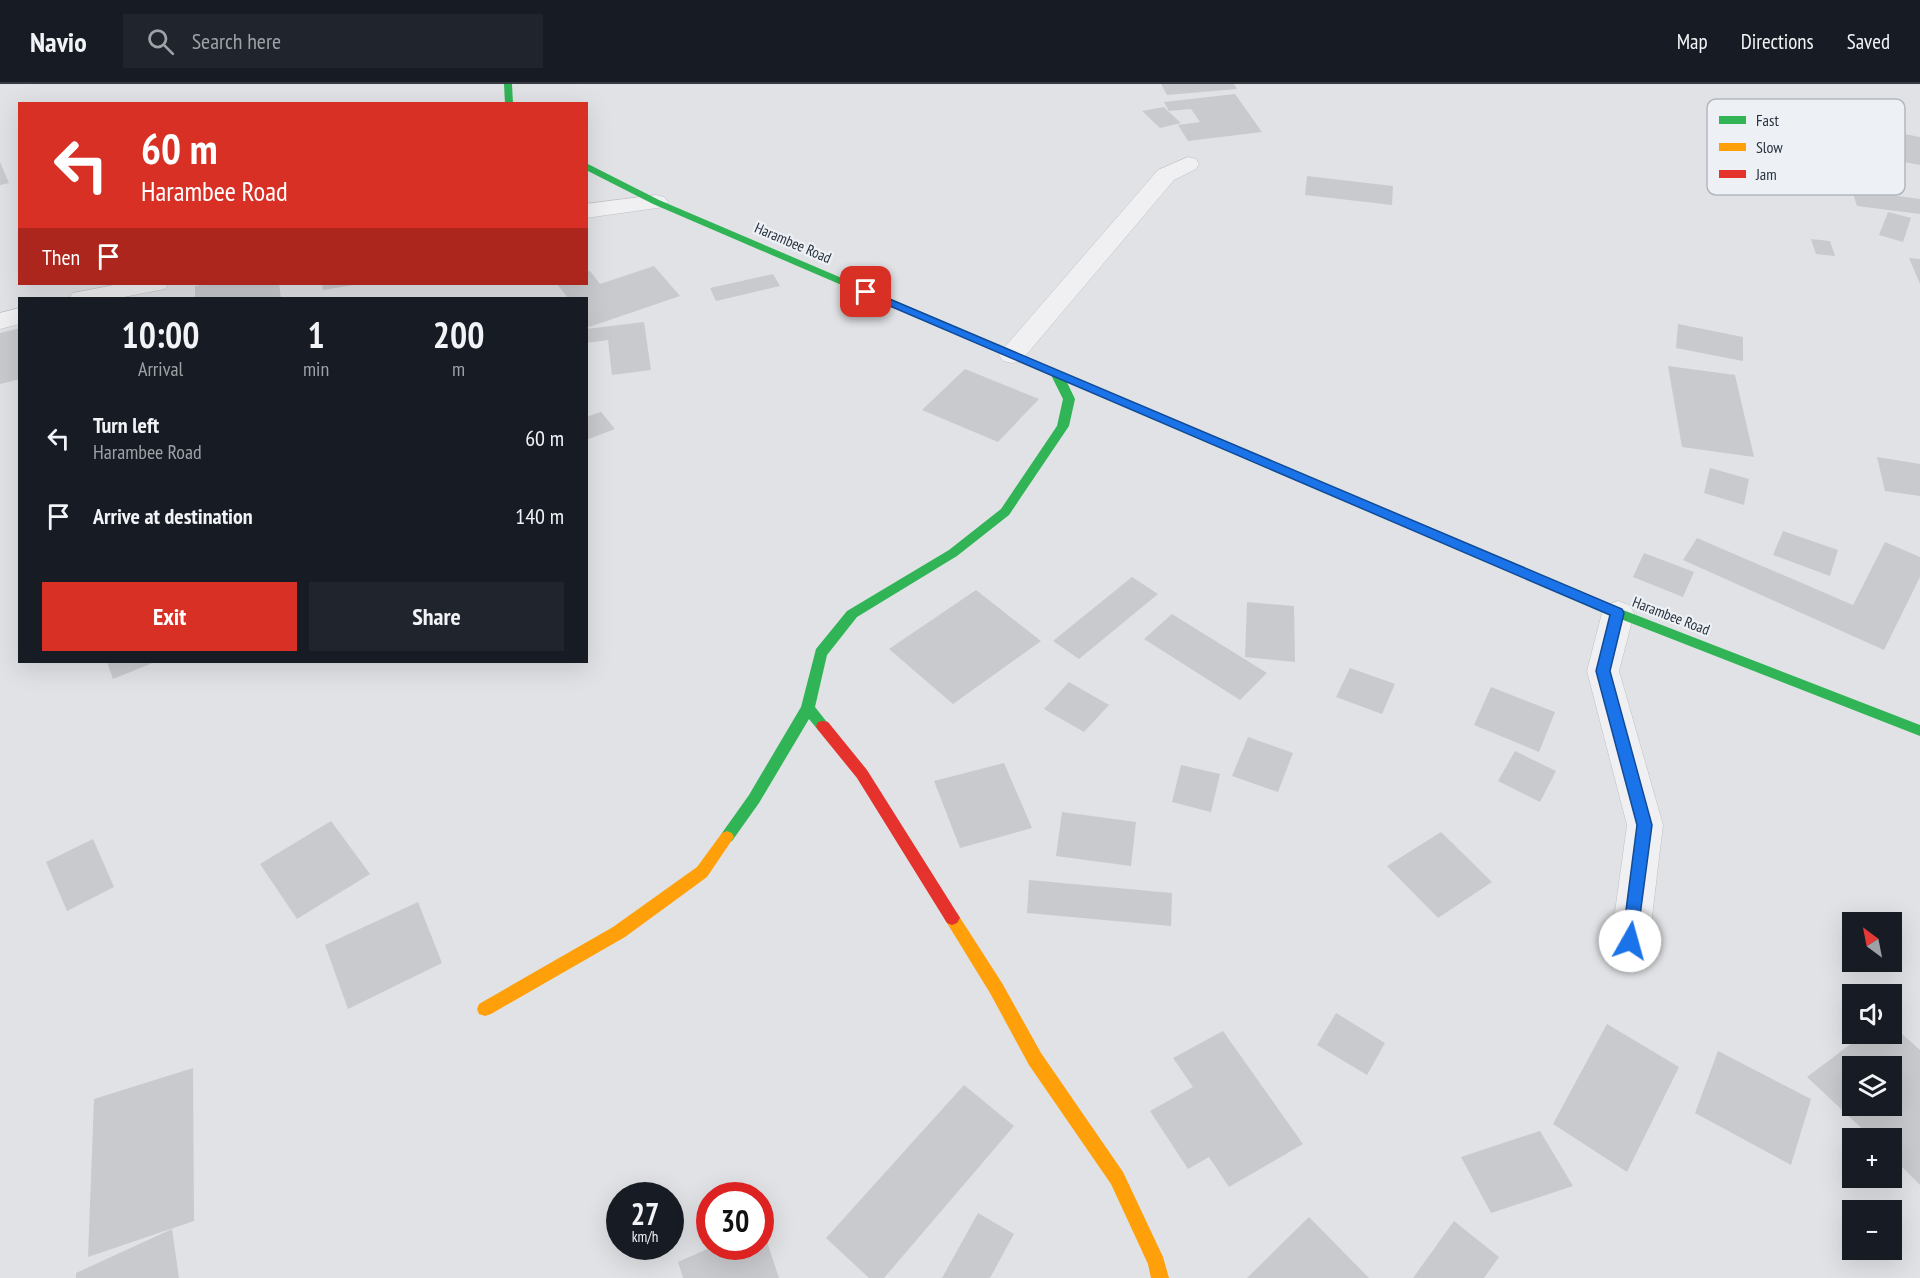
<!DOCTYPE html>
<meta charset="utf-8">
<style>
:root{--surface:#171b24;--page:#20242c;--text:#f1f3f6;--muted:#9ea1a6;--line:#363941;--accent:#d93025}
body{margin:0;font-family:"PT Sans Narrow",sans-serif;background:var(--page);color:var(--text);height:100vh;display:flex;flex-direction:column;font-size:22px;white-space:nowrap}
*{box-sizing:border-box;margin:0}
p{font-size:20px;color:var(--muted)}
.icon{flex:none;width:33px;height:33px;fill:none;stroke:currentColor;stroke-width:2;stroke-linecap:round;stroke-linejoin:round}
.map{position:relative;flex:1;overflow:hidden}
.drawer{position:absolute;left:18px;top:213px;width:570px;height:366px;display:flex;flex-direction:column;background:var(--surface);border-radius:0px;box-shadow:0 6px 24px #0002}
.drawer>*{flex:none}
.banner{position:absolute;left:18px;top:18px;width:570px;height:183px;border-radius:0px;box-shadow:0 6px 24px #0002;background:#d93025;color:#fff;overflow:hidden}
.needle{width:39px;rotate:328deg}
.fabs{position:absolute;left:1842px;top:828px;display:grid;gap:12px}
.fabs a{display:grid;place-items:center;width:60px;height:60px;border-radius:0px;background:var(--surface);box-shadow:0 6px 24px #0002;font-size:30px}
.speed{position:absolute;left:606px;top:1098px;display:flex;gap:12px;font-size:30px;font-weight:700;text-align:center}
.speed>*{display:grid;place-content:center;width:78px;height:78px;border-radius:50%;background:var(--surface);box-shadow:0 6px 24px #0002;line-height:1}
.speed small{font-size:15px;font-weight:400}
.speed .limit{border:9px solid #d22;background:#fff;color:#111}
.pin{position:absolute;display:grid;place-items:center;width:51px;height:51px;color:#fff;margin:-26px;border-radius:12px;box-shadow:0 3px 9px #0006}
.me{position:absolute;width:66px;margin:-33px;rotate:7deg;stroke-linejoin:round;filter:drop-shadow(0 0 4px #0008)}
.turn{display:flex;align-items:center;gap:21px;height:126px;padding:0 24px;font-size:27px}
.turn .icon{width:78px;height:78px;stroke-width:2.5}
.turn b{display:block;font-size:42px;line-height:51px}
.then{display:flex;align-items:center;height:57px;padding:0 24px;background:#0003;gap:12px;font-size:22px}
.eta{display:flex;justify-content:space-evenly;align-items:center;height:102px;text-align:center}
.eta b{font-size:36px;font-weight:700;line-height:42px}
.button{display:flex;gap:12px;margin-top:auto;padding:12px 24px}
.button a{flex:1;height:69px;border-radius:0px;background:var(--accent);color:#fff;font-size:24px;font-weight:700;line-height:69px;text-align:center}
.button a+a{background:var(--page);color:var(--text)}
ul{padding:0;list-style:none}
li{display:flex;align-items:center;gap:18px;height:78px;padding:0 24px}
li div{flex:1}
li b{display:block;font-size:22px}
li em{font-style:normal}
header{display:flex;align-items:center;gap:36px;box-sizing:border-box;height:84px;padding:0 30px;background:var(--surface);border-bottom:2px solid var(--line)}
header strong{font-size:28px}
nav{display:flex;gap:33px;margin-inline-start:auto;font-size:21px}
.search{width:420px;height:54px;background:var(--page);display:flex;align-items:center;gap:15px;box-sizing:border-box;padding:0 21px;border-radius:0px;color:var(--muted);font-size:22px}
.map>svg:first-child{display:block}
.building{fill:#c9cacd;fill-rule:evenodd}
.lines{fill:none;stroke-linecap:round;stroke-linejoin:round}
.street-casing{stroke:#bec0c3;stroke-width:1}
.street{fill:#f0f0f2;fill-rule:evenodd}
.fast{fill:#30b455;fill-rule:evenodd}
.slow{fill:#ff9f0a;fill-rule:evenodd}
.jam{fill:#e5322d;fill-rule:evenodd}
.route{fill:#1a73e8;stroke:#114b97;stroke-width:1.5}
.labels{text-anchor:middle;stroke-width:4.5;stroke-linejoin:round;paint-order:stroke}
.street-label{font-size:15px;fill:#28313e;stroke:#edf1f5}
.key{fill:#edf1f5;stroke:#b2b7be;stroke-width:1.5}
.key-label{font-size:16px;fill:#28313e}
</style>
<header>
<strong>Navio</strong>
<div class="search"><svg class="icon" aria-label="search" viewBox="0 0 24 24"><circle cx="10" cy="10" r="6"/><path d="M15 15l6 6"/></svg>Search here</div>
<nav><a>Map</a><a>Directions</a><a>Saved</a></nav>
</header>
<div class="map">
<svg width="1920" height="1194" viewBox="0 0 1920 1194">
<rect width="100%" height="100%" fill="#e0e2e5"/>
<path class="building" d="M1161,0H1234L1237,5L1167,11Z
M1235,10L1262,48L1188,57L1178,41L1200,38L1191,25L1169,27L1164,18Z
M1164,23L1167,26L1181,39L1160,44L1142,27Z
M1878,45L1920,53V81L1878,73Z
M0,78L9,99L0,101Z
M1307,92L1393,102L1392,121L1305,111Z
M1852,106L1920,115V130L1857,122Z
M1888,128L1911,134L1903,158L1879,151Z
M1811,155L1830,157L1835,172L1816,170Z
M1909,174L1920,175V200Z
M654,182L680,212L589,243L586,239V214H568L557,200H586V188L590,187L600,200Z
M773,190L780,202L716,217L710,204Z
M209,200H279L281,214H195V202Z
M322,200H354V201L323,206Z
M644,238L651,286L612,291L608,256L586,259V245Z
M1678,240L1743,253V277L1676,264Z
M20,244V295L0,300V249Z
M1668,282L1735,291L1754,373L1682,363Z
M965,285L1039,315L998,358L922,326Z
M601,328L615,345L586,356V333Z
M1877,373L1920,380V412L1885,407Z
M1710,384L1749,395L1744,421L1704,409Z
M1783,447L1838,466L1830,492L1773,471Z
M1697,454L1853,521L1885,458L1920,473V493L1884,566L1683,476Z
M1644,469L1694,488L1683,513L1633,493Z
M1132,493L1158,510L1079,575L1053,557Z
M976,506L1041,557L953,620L889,565Z
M1247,518L1294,522L1295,578L1245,573Z
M1172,530L1267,589L1240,616L1144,555Z
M107,578H155L113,595Z
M1350,584L1395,600L1382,630L1336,613Z
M1069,598L1109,621L1084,648L1044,625Z
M1491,603L1555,628L1539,668L1474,641Z
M1248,653L1293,669L1278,708L1232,692Z
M1515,667L1556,687L1540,718L1498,697Z
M1004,679L1032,744L960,764L934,697Z
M1181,681L1220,690L1211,728L1172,718Z
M1062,728L1136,738L1131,782L1056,772Z
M331,737L370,790L297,835L260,780Z
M1441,748L1492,798L1438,834L1387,782Z
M93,755L114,803L67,827L46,778Z
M1029,796L1172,809L1171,842L1027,829Z
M418,818L442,879L348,925L325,861Z
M1336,929L1385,959L1367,991L1317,961Z
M1607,940L1679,983L1627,1088L1553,1040Z
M1892,941L1920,966V1101L1892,1073V1054H1872L1807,993L1864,950H1892ZM1852,982H1892V1022H1852Z
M1223,947L1303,1060L1229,1103L1209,1073L1188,1085L1150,1027L1193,1003L1173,974Z
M1718,967L1811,1015L1791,1081L1695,1029Z
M193,984L194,1137L88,1173L94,1015Z
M964,1001L1014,1042L884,1194H869L826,1154Z
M1540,1047L1573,1102L1491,1129L1461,1073Z
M978,1129L1014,1150L990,1194H942Z
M1309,1133L1369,1194H1247Z
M1454,1137L1499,1173L1484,1194H1413Z
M761,1140L779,1194H683L678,1178L714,1162H760Z
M172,1145L179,1194H76V1189Z"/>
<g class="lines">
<g class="street-casing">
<path id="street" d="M1188,73L1196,75L1199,80L1196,85L1174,96L1021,277L1012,279L1003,277L999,271L1003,265L1158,86Z
M656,111L664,113L668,118L664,123L586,134V120Z
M119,200H168L165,205L119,214H69L73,209Z
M20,224V240L0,245V229Z
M1618,517L1629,521L1634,529L1619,587L1663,741L1649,857L1644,869L1630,874L1616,869L1611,857L1627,741L1587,587L1602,529L1607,521Z"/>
</g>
<use href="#street" class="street"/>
<path class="fast" d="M504,0H512L513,20H505Z
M586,79L659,116L1062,288L1075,315L1069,342L1009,431L957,472L857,533L827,571L815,623L830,642L828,646H818L809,635L759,719L732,757L727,759L722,757L720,753L722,749L749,711L801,623L816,565L847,527L949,466L1001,425L1057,342L1063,315L1051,291L653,120L586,86Z
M1231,360L1623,526L1920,641V652L1613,532L1227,367L1225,364L1227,361Z"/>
<path class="slow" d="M1058,287L1235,361L1237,364L1235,367H1227L1054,292V288Z
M727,747L732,749L734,753L707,793L625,853L491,930L485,932L479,930L477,925L479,920L613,843L697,783L722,749Z
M952,827L957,829L1002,899L1041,969L1123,1088L1163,1173L1169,1194H1151L1148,1180L1111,1100L1029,981L990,909L947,839L944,834L947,829Z"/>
<path class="jam" d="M823,637L828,638L867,686L957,829L960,834L957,839L952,841L947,839L857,694L818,646L816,642L818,638Z"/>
</g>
<path class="route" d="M866,205L1622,525L1624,529L1610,587L1652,741L1636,862L1630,864L1625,862L1622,857L1637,741L1596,587L1610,531L862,210L860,208Z"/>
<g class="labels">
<g class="street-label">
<text transform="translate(793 159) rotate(23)" y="5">Harambee Road</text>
<text transform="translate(1671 532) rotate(21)" y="5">Harambee Road</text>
</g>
</g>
<rect x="1707" y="15" width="198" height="96" rx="9" class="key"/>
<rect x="1719" y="32" width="27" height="8" fill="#30b455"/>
<rect x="1719" y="59" width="27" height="8" fill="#ff9f0a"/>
<rect x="1719" y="86" width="27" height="8" fill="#e5322d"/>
<g class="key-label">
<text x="1756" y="42">Fast</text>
<text x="1756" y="69">Slow</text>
<text x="1756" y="96">Jam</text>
</g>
</svg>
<div class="fabs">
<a><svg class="needle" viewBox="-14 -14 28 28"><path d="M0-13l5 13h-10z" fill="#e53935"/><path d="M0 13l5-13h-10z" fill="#9ea1a6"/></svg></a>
<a><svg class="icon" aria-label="sound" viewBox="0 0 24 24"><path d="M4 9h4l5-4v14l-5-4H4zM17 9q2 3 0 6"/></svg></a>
<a><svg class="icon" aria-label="layers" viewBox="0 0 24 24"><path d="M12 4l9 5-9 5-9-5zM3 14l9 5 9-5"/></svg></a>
<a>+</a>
<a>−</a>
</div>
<div class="speed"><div>27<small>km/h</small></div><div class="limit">30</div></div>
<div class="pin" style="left:866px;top:208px;background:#d93025"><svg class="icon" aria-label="arrive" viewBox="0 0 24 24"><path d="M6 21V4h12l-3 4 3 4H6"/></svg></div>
<svg class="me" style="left:1630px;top:857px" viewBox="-20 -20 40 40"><circle r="19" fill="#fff"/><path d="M0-13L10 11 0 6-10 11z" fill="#1a73e8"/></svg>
<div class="banner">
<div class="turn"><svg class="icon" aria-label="left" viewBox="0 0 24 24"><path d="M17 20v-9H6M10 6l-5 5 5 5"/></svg><div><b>60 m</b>Harambee Road</div></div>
<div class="then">Then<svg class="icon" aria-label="arrive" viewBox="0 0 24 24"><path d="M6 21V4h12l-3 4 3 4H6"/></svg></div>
</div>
<section class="drawer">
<div class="eta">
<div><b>10:00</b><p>Arrival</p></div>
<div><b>1</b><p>min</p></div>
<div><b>200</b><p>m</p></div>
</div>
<ul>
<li><svg class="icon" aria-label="left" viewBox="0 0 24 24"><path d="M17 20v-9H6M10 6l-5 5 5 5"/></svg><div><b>Turn left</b><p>Harambee Road</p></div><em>60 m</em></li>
<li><svg class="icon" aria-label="arrive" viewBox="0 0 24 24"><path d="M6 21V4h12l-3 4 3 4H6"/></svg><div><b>Arrive at destination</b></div><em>140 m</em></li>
</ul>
<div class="button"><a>Exit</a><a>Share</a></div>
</section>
</div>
